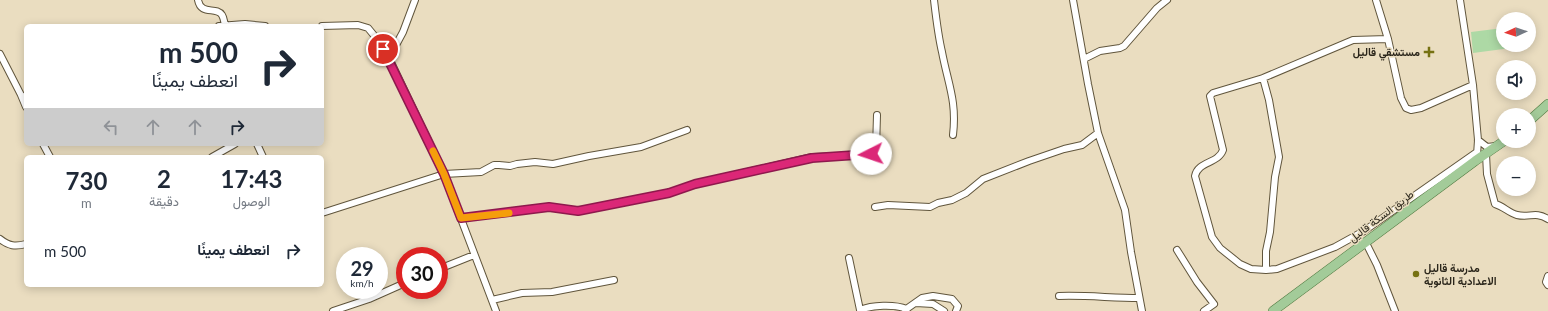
<!DOCTYPE html>
<html lang="ar">
<meta charset="utf-8">
<style>
:root{--surface:#fff;--page:#f6f6f7;--text:#1f2937;--muted:#747a83}
body{margin:0;font-family:Lato,Vazirmatn,sans-serif;background:var(--page);color:var(--text);direction:rtl;height:100vh;display:flex;flex-direction:column;font-size:15px;white-space:nowrap}
*{box-sizing:border-box;margin:0}
p{font-size:13px;color:var(--muted)}
.icon{flex:none;width:22px;height:22px;fill:none;stroke:currentColor;stroke-width:2;stroke-linecap:round;stroke-linejoin:round}
.map{position:relative;flex:1;overflow:hidden;direction:ltr}
.panel{position:absolute;left:24px;top:155px;width:300px;height:132px;display:flex;flex-direction:column;background:var(--surface);border-radius:6px;box-shadow:0 2px 10px #0003;direction:rtl}
.panel>*{flex:none}
.hud{position:absolute;left:24px;top:24px;width:300px;height:122px;border-radius:6px;box-shadow:0 2px 10px #0003;direction:rtl;background:#fff;color:var(--text);overflow:hidden}
.needle{width:26px;rotate:267deg}
.fabs{position:absolute;left:1496px;top:12px;display:grid;gap:8px}
.fabs a{display:grid;place-items:center;width:40px;height:40px;border-radius:50%;background:var(--surface);box-shadow:0 2px 10px #0003;font-size:20px}
.speed{position:absolute;left:336px;top:247px;display:flex;gap:8px;font-size:20px;font-weight:700;text-align:center}
.speed>*{display:grid;place-content:center;width:52px;height:52px;border-radius:50%;background:var(--surface);box-shadow:0 2px 10px #0003;line-height:1}
.speed small{font-size:10px;font-weight:400}
.speed .limit{border:6px solid #d22;background:#fff;color:#111}
.pin{position:absolute;display:grid;place-items:center;width:34px;height:34px;color:#fff;margin:-17px;border:2px solid #fff;border-radius:50%;box-shadow:0 1px 4px #0007}
.me{position:absolute;width:44px;margin:-22px;rotate:266deg;stroke-linejoin:round;filter:drop-shadow(0 0 3px #0008)}
.turn{display:flex;align-items:center;gap:14px;height:84px;padding:0 20px;font-size:18px}
.turn .icon{width:52px;height:52px;stroke-width:2.5}
.turn b{display:block;font-size:28px;line-height:34px}
.lanes{display:flex;align-items:center;height:38px;padding:0 20px;background:#0003;justify-content:center;gap:20px;direction:ltr}
.lanes .off{opacity:.35}
.eta{display:flex;justify-content:space-evenly;align-items:center;height:68px;text-align:center}
.eta b{font-size:24px;font-weight:700;line-height:28px}
ul{padding:0;list-style:none}
li{display:flex;align-items:center;gap:12px;height:56px;padding:0 20px}
li div{flex:1}
li b{display:block;font-size:15px}
li em{font-style:normal}
.map>svg:first-child{display:block}
.green{fill:#add9a5}
.lines{fill:none;stroke-linecap:round;stroke-linejoin:round}
.street-casing{stroke:#60553c;stroke-width:8}
.primary-casing{stroke:#517a41;stroke-width:10}
.street{stroke:#fff;stroke-width:6}
.primary{stroke:#a3cb99;stroke-width:9}
.route-casing{stroke:#8e194d;stroke-width:10}
.route{stroke:#db2777;stroke-width:7}
.slow{stroke:#f59e0b;stroke-width:7}
.poi-dot{fill:#767112;stroke:#eaddc0;stroke-width:1.5}
.labels{text-anchor:middle;stroke-width:3;stroke-linejoin:round;paint-order:stroke}
.poi-label{font-size:11px;font-weight:bold;fill:#2b261b;stroke:#eaddc0;text-anchor:end}
.street-label{font-size:11px;fill:#2b261b;stroke:#eaddc0}
</style>
<div class="map">
<svg width="1548" height="311" viewBox="0 0 1548 311">
<rect width="100%" height="100%" fill="#eaddc0"/>
<path class="green" d="M1503,28V45H1511V48L1473,53L1471,32Z"/>
<g class="lines">
<g class="street-casing">
<path id="street" d="M198,0C201,16 216,6 222,15C224,18 224,22 225,25
M934,0C936,17 938,35 942,52C948,84 957,101 953,135
M1073,0L1088,84L1098,133L1125,210L1131,252L1142,311
M1376,0L1388,39
M1460,0L1473,85L1478,140L1477,155
M219,26L245,24L265,26
M322,26L358,25L368,28L377,39L389,58L444,174L496,311
M0,54L21,95L26,98
M389,58L403,32L415,0
M1084,59L1100,51L1120,48L1124,46L1157,8L1167,0
M1263,78L1269,100L1279,157L1275,177L1270,232L1266,251V270
M1473,85L1421,108L1411,110L1406,108L1401,98L1388,39L1353,40L1263,78L1213,93L1210,96L1223,150C1218,164 1198,161 1195,176L1212,237L1220,248L1240,264L1251,269L1266,270L1277,269L1335,247L1364,231L1477,152
M21,95L26,107
M1478,140L1487,147L1496,146
M43,144L50,157
M257,144L263,157
M1486,154L1487,174L1495,204C1503,206 1509,213 1517,215C1530,218 1535,211 1548,219
M212,157L235,144
M875,207L888,205L930,207L938,203L952,200L966,193L983,179L1029,161L1064,149L1082,145L1098,133
M322,213L444,174L481,172L494,165H499L510,166L517,164L535,162L553,164L589,156L641,147L687,130
M461,218L549,207L578,211L669,193L695,184L812,157L868,155L874,152L876,149L877,115
M0,239C9,246 15,247 26,244
M1366,243L1377,265L1395,311
M1177,250L1197,282L1214,304L1204,311
M849,258L860,310C872,305 894,304 907,309
M439,269L474,255
M1548,276L1546,282L1548,285
M1059,296C1086,295 1112,298 1139,298
M492,300L522,293L552,292L614,280
M916,303L933,304L944,311
M905,310L922,298L933,296L952,299L958,306L956,311
M333,311L369,299L405,283"/>
</g>
<g class="primary-casing">
<path id="primary" d="M1529,121L1548,104
M1273,311L1475,161L1504,141"/>
</g>
<use href="#street" class="street"/>
<use href="#primary" class="primary"/>
</g>
<g class="lines">
<g class="route-casing">
<path id="route" d="M383,49L444,174L461,218L549,207L578,211L669,193L695,184L812,158L871,154"/>
</g>
<use href="#route" class="route"/>
<path class="slow" d="M433,151L444,174L461,218L509,213"/>
</g>
<g class="poi-dot">
<path d="M1427 46h4v4h4v4h-4v4h-4v-4h-4v-4h4z"/>
<circle cx="1416" cy="274" r="4"/>
</g>
<g class="labels">
<g class="poi-label">
<text x="1420" y="56">مستشقي قاليل</text>
<text x="1424" y="272" text-anchor="start">مدرسة قاليل<tspan x="1424" dy="13">الاعدادية الثانوية</tspan></text>
</g>
<g class="street-label">
<text transform="translate(1381 216) rotate(-37)" y="4">طريق السكة قاليل</text>
</g>
</g>
</svg>
<div class="fabs">
<a><svg class="needle" viewBox="-14 -14 28 28"><path d="M0-13l5 13h-10z" fill="#e53935"/><path d="M0 13l5-13h-10z" fill="#747a83"/></svg></a>
<a><svg class="icon" aria-label="sound" viewBox="0 0 24 24"><path d="M4 9h4l5-4v14l-5-4H4zM17 9q2 3 0 6"/></svg></a>
<a>+</a>
<a>−</a>
</div>
<div class="speed"><div>29<small>km/h</small></div><div class="limit">30</div></div>
<div class="pin" style="left:383px;top:49px;background:#d93025"><svg class="icon" aria-label="arrive" viewBox="0 0 24 24"><path d="M6 21V4h12l-3 4 3 4H6"/></svg></div>
<svg class="me" style="left:871px;top:154px" viewBox="-20 -20 40 40"><circle r="19" fill="#fff"/><path d="M0-13L10 11 0 6-10 11z" fill="#db2777"/></svg>
<div class="hud">
<div class="turn"><svg class="icon" aria-label="right" viewBox="0 0 24 24"><path d="M7 20v-9h11M14 6l5 5-5 5"/></svg><div><b>500 m</b>انعطف يمينًا</div></div>
<div class="lanes"><svg class="icon off" aria-label="left" viewBox="0 0 24 24"><path d="M17 20v-9H6M10 6l-5 5 5 5"/></svg><svg class="icon off" aria-label="ahead" viewBox="0 0 24 24"><path d="M12 20V5M6 11l6-6 6 6"/></svg><svg class="icon off" aria-label="ahead" viewBox="0 0 24 24"><path d="M12 20V5M6 11l6-6 6 6"/></svg><svg class="icon" aria-label="right" viewBox="0 0 24 24"><path d="M7 20v-9h11M14 6l5 5-5 5"/></svg></div>
</div>
<section class="panel">
<div class="eta">
<div><b>17:43</b><p>الوصول</p></div>
<div><b>2</b><p>دقيقة</p></div>
<div><b>730</b><p>m</p></div>
</div>
<ul>
<li><svg class="icon" aria-label="right" viewBox="0 0 24 24"><path d="M7 20v-9h11M14 6l5 5-5 5"/></svg><div><b>انعطف يمينًا</b></div><em>500 m</em></li>
</ul>
</section>
</div>
